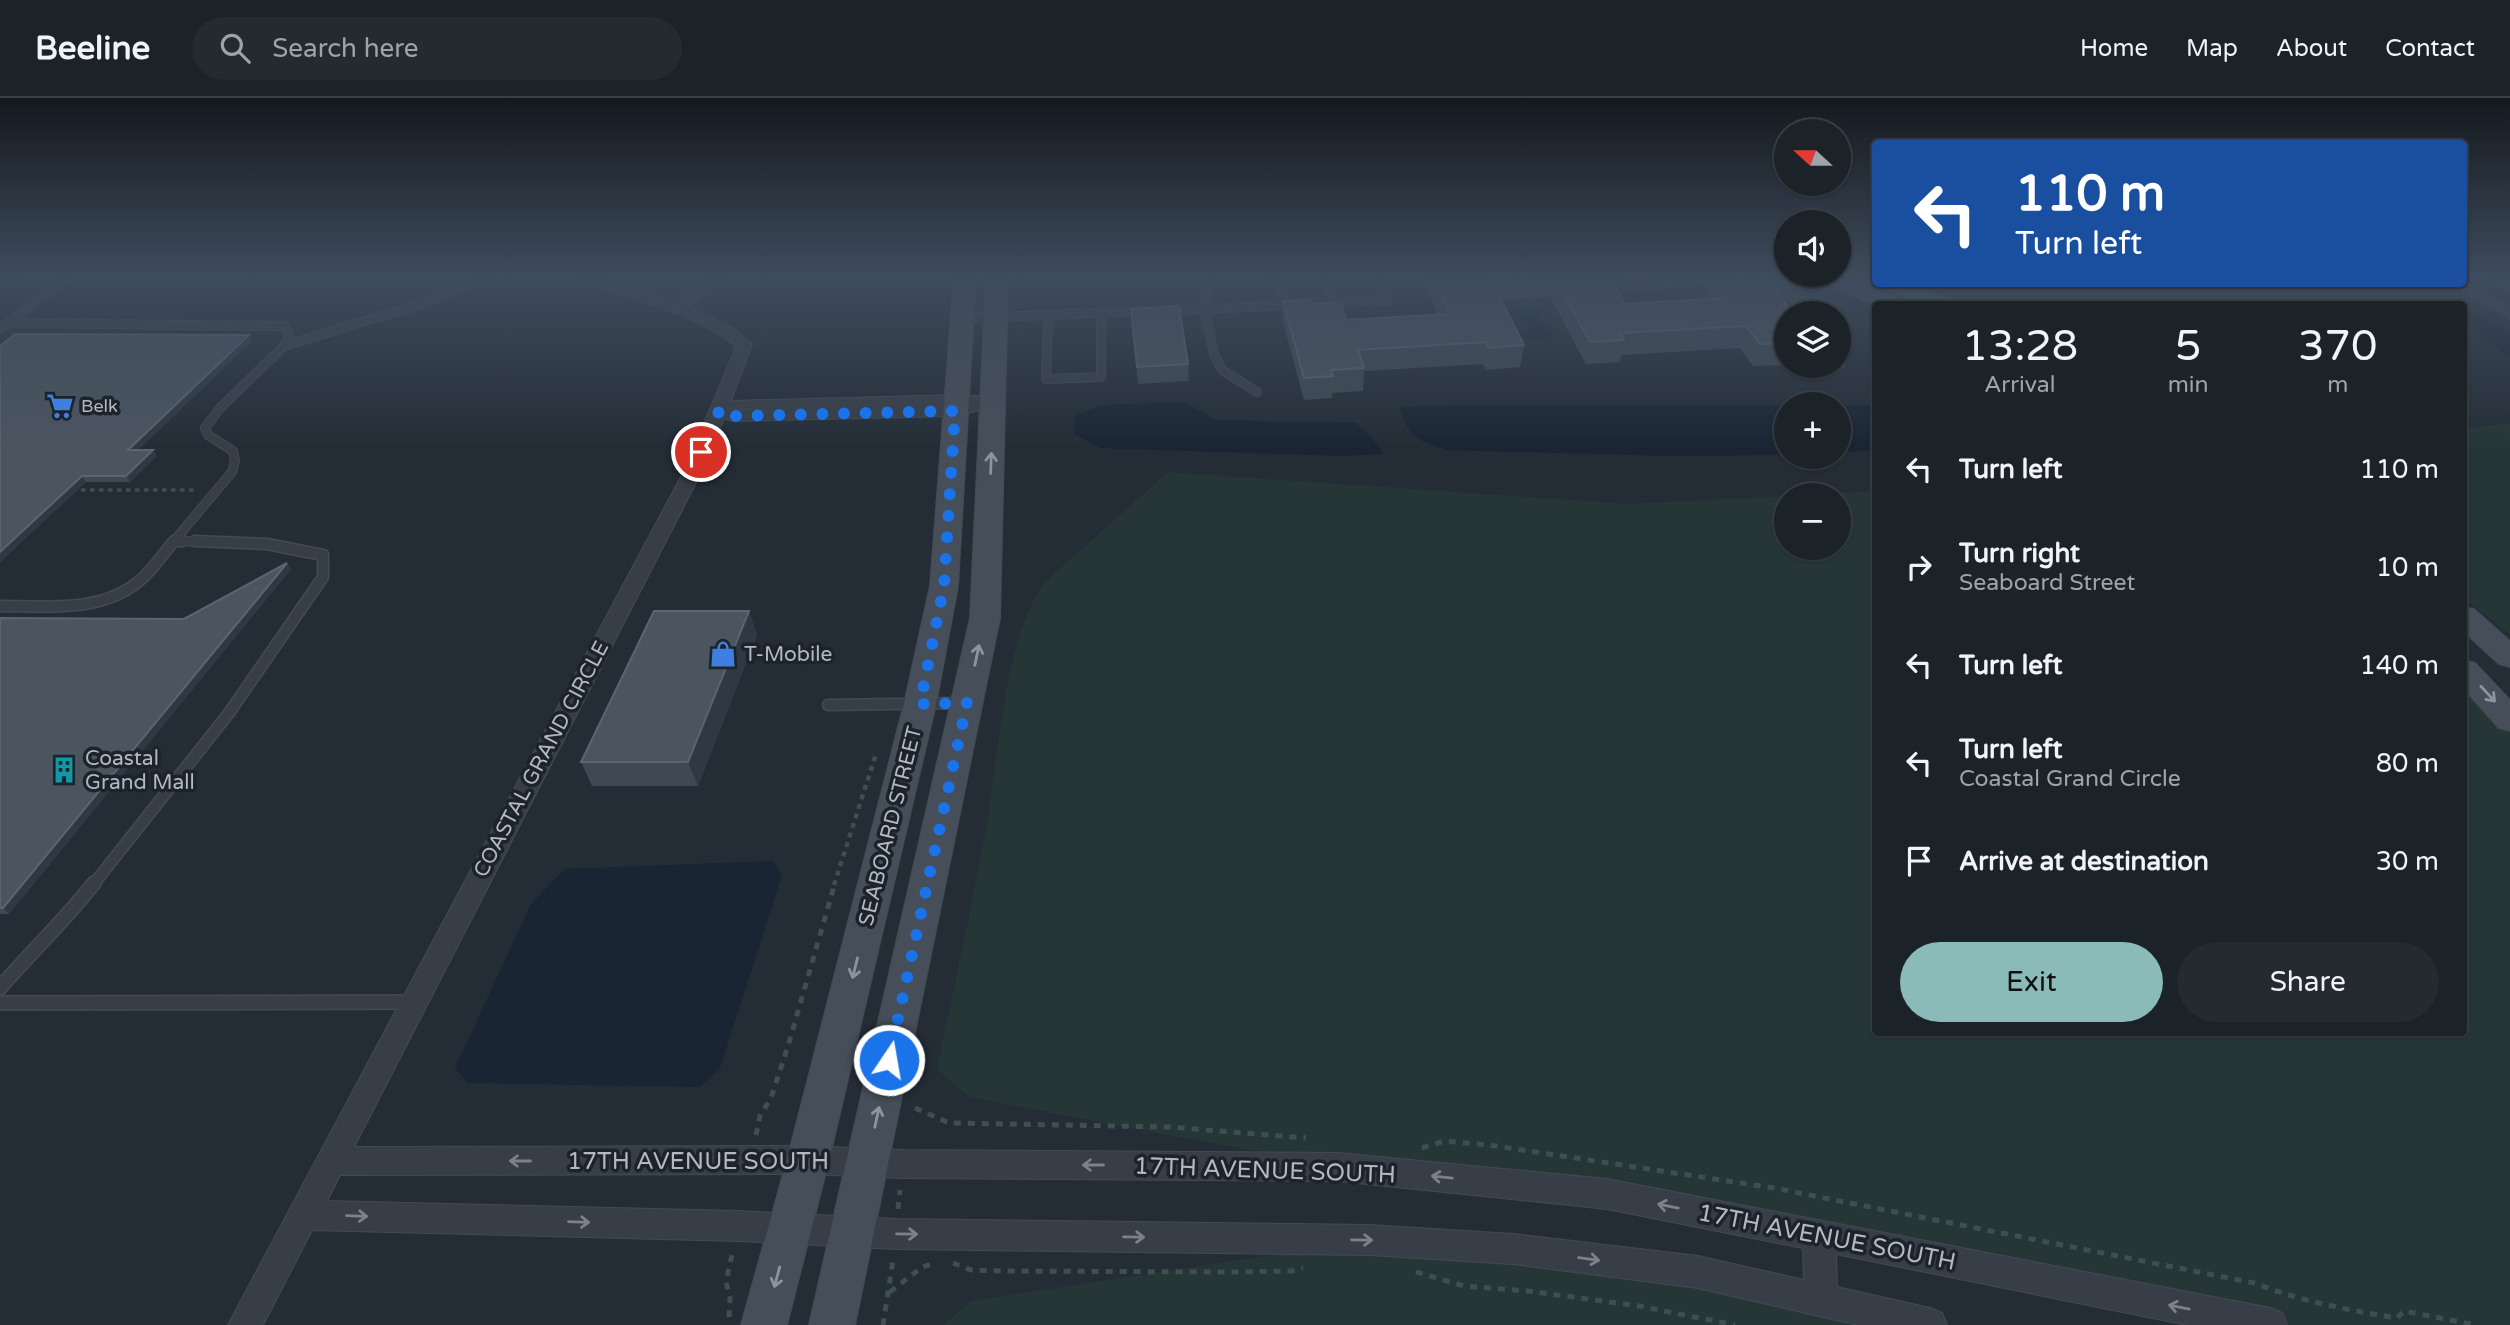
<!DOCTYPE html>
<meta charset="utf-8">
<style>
:root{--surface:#1b2228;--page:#242a30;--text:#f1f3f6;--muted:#a0a4a8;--line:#393f45;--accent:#8bbbb9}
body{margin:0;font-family:"Varela Round",sans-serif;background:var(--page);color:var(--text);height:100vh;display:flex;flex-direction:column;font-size:26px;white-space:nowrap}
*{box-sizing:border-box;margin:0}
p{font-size:23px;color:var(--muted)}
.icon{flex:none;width:38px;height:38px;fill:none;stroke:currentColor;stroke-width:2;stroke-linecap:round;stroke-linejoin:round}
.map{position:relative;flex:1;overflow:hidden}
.drawer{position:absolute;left:1872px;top:203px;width:595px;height:735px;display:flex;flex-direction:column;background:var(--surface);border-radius:7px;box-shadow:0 2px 5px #0004,0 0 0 2px var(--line)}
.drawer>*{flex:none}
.top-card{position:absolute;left:1872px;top:42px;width:595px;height:147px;border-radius:7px;box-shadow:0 2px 5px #0004,0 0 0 2px var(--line);background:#1a4fa0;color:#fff;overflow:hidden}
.needle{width:46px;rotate:291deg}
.fabs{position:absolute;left:1774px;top:21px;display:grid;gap:14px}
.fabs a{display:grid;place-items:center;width:77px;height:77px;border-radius:50%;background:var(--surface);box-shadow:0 2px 5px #0004,0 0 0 2px var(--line);font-size:35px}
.pin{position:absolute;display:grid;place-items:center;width:60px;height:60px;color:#fff;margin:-30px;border:4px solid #fff;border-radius:50%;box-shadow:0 2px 7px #0007}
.me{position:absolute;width:77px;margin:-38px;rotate:12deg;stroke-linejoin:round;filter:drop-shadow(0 0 5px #0008)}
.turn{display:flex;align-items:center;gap:24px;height:147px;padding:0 28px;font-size:32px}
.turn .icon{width:91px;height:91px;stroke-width:2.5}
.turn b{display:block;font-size:49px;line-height:60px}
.eta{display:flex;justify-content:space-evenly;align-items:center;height:119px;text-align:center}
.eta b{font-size:42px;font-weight:600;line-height:49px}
.cta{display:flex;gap:14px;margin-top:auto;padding:14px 28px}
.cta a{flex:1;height:80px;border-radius:42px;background:var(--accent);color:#111;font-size:28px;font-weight:600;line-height:80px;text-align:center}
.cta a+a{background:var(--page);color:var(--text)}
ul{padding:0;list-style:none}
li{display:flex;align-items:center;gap:21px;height:98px;padding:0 28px}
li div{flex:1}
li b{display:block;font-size:26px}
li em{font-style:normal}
header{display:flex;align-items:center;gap:42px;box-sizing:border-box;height:98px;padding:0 35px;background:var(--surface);border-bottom:2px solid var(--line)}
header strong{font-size:33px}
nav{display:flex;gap:38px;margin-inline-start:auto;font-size:24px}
.search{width:490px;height:63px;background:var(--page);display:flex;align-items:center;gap:18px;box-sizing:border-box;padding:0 24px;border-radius:38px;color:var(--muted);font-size:26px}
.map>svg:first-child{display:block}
.green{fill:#263637}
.water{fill:#192532}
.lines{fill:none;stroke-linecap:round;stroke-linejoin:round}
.lane-far2-casing{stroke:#434a53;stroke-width:10}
.lane-far1-casing{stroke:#434a53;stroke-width:13}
.lane-casing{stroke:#434a53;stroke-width:16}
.street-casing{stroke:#434a53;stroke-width:2}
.secondary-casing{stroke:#434a53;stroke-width:2}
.path-far2{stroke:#3e4f50;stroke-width:3.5;stroke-dasharray:4.5 4.5;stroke-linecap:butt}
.path-far1{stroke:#3e4f50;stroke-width:4.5;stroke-dasharray:5 5;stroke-linecap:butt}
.path{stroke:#3e4f50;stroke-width:5;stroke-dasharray:7 7;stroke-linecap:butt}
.lane-far2{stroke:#373e47;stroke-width:8}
.lane-far1{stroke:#373e47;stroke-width:10}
.lane{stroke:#373e47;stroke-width:13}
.street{fill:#373e47;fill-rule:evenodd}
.secondary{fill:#464e59;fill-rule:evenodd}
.wall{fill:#3f4954}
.shaded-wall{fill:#2f3943}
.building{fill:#4b5560;stroke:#5b6570;stroke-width:2}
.oneway{stroke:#8c949e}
.oneway2{stroke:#7b828b}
.route{stroke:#1a73e8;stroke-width:12;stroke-dasharray:0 21.6}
.labels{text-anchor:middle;stroke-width:7;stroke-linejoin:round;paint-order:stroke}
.far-poi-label{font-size:18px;fill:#b2b9c3;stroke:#1c232b;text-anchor:start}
.poi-label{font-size:21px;fill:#b2b9c3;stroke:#1c232b;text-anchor:start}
.street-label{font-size:21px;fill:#b2b9c3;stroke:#1c232b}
.near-street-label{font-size:24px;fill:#b2b9c3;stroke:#1c232b}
</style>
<header>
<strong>Beeline</strong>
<div class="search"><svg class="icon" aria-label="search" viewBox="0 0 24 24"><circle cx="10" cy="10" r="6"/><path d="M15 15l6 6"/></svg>Search here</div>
<nav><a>Home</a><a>Map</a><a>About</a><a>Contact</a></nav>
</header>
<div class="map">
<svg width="2510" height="1227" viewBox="0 0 2510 1227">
<rect width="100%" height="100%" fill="#242d36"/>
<path class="green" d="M2510,325V537L2464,500V331Z
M1168,374L1627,406L1787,398V450H1839V397H1793L1876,393V934H2464V578L2510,630V1227H2271L1607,1096L1338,1069L969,999L937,971C954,889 972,808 987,726C998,657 1005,540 1044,485Z
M1370,1142L1698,1174L1944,1227H943L971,1203Z"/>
<path class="water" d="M1521,207L1539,210L1540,221L1552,234L1550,239L1534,244L1521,239L1520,232H1527L1529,229L1515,221L1507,212Z
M2464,208L2510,234V261L2464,222Z
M1185,304L1216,322L1356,325L1373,341L1384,356L1342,358L1101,350L1074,336L1075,317L1102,307Z
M1470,307H1787V357L1669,358L1447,352C1418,342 1409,341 1399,309Z
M1839,307H1876V352L1839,355Z
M773,763L782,778L720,970L700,989L467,985L455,970L531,806L565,771Z"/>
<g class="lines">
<g class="lane-far2-casing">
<path id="lane-far2" d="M1277,179L1285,207
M1325,179L1334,205
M1619,179L1625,188L1749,180
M1760,182L1823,215
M1168,212L1204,211L1211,179
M1048,217L1046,281L1101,279V214
M963,220L1145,213
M8,225L285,228L289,238L284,248L220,310L205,330L208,337L233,353L235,363L232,374L174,443L253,445
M0,231L69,179
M1839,235L1845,249L1841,266
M284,248L414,208L490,179
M1257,294L1222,272L1214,256L1204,211L1388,202L1379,179"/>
</g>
<g class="lane-far1-casing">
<path id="lane-far1" d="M174,443H183
M0,508C46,508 100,515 138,484C152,473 162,457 174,443
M828,607L964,605
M93,787L229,615L323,479V457L267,446L195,443"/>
</g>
<g class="lane-casing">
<path id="lane" d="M0,890C31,854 65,822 94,785
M0,905L414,904"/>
</g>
<g class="street-casing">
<path id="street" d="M0,179H25L22,182L0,187Z
M576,179H600L674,203L711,179H730L688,208L732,230L752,246L731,303L956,297L992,299L1001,304L998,308L955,318L733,323L724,320L701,375L354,1049L808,1048L902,1052L1338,1055L1607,1081L2270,1210L2282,1215L2287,1227H2187L1836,1156L1837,1189L1930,1210L1942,1215L1947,1227H1858L1698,1190L1513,1166L1370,1157L896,1151L738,1143L312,1132L263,1227H228L683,375L734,255L735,247C689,213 633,201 579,182ZM740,311H796L736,312ZM808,1076L902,1080L1338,1083L1607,1111L1803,1150L1804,1182L1698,1158L1513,1136L1370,1127L896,1121L738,1113L327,1103L340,1077Z
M2464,184L2510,209V221L2449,186Z"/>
</g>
<g class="secondary-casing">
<path id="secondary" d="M954,179H976L958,488L936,606L829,1062L787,1227H741L787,1062L904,606L930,488Z
M986,179H1008L1000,520L855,1227H809L970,520Z
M1820,179H1849L1898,201L1901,206L1876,208L1823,184Z
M1882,186H1910L1949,201L1952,206H1923L1885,191Z
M2464,509L2474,511L2510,543V569L2499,566L2464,534Z
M2464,562L2475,565L2510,602V633L2499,630L2464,591Z"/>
</g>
<path class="path-far2" d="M72,392H196"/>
<path class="path-far1" d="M834,787L876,656"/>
<path class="path" d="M915,1010L949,1025L1170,1029L1306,1040
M756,1037L760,1018L771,1000L788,948L835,785
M1422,1050L1444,1043L1489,1047L1774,1090L2254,1185C2300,1203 2348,1212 2397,1220L2404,1213L2476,1227
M898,1111L900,1092
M953,1165L971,1172L1004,1173L1233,1174L1291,1173L1303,1170
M1416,1174L1464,1188L1528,1193L1639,1208L1735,1227
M890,1194L922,1169L935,1165
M729,1219L730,1199L726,1184L733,1152
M883,1227L893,1162"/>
<use href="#lane-far2" class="lane-far2"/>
<use href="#lane-far1" class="lane-far1"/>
<use href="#lane" class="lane"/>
<use href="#street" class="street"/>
<use href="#secondary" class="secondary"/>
</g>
<path class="wall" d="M1422,179H1609L1625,206L1706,201L1710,183L1735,182L1736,179H1765L1787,215V268H1813L1812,270L1786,271L1782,267L1753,268L1740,250L1621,257L1620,264L1586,266L1550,199L1501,202L1524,247L1520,269L1486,272L1483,266L1364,273L1363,293L1332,295V300L1304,302L1283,224V203L1311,206L1346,222L1438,217Z
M2488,179H2510V197Z
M1131,211L1188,266L1189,283L1138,286Z
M15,236L249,237L252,243L138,352L157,358L130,384H86L0,464Z
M287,465L291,471L9,816H0V520L184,521Z
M749,513L757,537L698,688H592L581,664Z"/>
<path class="shaded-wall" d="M249,237L252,243L132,358L128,352Z
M153,352L157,358L130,384L126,378Z
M82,378L86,384L0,464V454Z
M287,465L291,471L9,816L3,810Z
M749,513L757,537L698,688L688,664Z"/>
<path class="building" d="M1433,179H1534L1490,181L1524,247L1489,250L1486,244L1358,252L1364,270L1331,272L1333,278L1304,280L1283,203L1310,201L1311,206L1341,204L1346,222L1449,216Z
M1554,179H1609L1625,206L1723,200L1710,183L1741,182L1739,179H1765L1793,215H1787V245L1760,246L1746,228L1620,235L1624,242L1590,244Z
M1179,208L1188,266L1137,269L1131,211Z
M15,236L249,237L128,352H153L126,378H82L0,454V248Z
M287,465L3,810H0V520L184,521Z
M654,513H749L688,664H581Z"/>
<defs><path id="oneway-shaft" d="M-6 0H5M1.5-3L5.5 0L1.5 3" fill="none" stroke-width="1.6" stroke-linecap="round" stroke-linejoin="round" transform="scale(1.75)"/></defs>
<g class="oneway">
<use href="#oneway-shaft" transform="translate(991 365) rotate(-88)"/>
<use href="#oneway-shaft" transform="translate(977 557) rotate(-78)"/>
<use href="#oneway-shaft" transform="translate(2488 596) rotate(47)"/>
<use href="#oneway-shaft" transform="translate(855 870) rotate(104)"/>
<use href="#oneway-shaft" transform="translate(877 1019) rotate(-78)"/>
<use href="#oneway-shaft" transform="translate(777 1179) rotate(105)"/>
</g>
<g class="oneway2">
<use href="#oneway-shaft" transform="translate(520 1063) rotate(180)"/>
<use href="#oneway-shaft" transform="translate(1093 1067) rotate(-180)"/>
<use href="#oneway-shaft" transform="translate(1442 1079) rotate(-174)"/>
<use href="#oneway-shaft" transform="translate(1668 1108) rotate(-169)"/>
<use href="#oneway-shaft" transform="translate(357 1118) rotate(2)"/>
<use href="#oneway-shaft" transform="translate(579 1124) rotate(2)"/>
<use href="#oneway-shaft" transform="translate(907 1136) rotate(1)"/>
<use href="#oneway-shaft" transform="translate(1134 1139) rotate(1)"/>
<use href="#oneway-shaft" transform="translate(1362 1142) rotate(1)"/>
<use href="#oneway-shaft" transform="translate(1589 1161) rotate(7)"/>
<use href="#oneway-shaft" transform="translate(2179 1209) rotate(-169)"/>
</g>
<linearGradient id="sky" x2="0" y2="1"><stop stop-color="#14191e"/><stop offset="0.51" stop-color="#3f4c5d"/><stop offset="1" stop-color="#3f4c5d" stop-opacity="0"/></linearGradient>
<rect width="2510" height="351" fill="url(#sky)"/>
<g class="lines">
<path class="route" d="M701,354L720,311L733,318L955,313L944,488L920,606L967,605L889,962"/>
</g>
<defs>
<g id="supermarket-bare" transform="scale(2.1)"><path d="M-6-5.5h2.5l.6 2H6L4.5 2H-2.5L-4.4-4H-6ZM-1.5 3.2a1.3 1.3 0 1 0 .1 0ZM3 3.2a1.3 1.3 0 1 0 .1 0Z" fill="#3f7fe0" stroke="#1c232b" stroke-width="2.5" paint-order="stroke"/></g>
<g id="shop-bare" transform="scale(2.1)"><path d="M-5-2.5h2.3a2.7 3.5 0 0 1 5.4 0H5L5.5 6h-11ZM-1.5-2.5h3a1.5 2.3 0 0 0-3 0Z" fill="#3f7fe0" stroke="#1c232b" stroke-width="2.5" paint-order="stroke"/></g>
<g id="building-bare" transform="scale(2.1)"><path d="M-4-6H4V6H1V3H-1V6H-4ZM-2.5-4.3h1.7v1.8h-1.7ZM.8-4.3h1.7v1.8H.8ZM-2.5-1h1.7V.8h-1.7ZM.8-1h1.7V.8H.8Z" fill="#0f9aa8" stroke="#1c232b" stroke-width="2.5" paint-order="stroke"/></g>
</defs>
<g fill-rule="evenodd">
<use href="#supermarket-bare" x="60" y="308"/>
<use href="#shop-bare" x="723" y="556"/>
<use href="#building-bare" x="64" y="672"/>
</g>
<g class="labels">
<g class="far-poi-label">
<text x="81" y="314">Belk</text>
</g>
<g class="poi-label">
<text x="744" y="563">T-Mobile</text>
<text x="85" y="667">Coastal<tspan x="85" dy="24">Grand Mall</tspan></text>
</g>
<g class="street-label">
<text transform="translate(541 661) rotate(-62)" y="7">COASTAL GRAND CIRCLE</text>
<text transform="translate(890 728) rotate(-76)" y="7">SEABOARD STREET</text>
</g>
<g class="near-street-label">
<text x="698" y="1071">17TH AVENUE SOUTH</text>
<text transform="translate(1265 1072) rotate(2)" y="8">17TH AVENUE SOUTH</text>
<text transform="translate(1827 1139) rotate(11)" y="8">17TH AVENUE SOUTH</text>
</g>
</g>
</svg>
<div class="fabs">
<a><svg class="needle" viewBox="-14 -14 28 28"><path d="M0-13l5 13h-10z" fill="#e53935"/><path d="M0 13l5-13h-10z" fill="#a0a4a8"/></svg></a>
<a><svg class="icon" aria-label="sound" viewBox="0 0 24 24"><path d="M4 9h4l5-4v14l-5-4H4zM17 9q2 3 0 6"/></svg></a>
<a><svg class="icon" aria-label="layers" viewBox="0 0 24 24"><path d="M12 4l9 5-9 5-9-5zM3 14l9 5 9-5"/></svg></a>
<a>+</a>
<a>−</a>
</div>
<div class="pin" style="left:701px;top:354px;background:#d93025"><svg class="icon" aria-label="arrive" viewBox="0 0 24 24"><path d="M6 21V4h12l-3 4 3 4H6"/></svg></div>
<svg class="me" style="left:889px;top:962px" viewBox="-20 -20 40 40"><circle r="17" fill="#1a73e8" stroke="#fff" stroke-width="3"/><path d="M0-11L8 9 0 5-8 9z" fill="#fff"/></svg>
<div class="top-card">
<div class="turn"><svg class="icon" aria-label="left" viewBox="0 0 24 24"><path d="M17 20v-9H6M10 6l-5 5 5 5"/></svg><div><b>110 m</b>Turn left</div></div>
</div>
<section class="drawer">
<div class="eta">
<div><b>13:28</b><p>Arrival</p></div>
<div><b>5</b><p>min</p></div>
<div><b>370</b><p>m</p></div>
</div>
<ul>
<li><svg class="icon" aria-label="left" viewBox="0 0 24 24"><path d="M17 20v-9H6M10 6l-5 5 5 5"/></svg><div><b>Turn left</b></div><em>110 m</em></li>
<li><svg class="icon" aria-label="right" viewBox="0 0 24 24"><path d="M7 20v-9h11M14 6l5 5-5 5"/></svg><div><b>Turn right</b><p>Seaboard Street</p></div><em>10 m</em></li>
<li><svg class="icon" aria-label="left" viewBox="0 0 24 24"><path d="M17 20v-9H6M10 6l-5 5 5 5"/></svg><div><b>Turn left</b></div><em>140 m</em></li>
<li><svg class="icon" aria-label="left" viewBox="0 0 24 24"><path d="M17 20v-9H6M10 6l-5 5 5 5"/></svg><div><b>Turn left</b><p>Coastal Grand Circle</p></div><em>80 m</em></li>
<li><svg class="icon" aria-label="arrive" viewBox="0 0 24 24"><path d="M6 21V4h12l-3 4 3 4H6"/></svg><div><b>Arrive at destination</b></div><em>30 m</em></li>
</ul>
<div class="cta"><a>Exit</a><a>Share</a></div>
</section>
</div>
